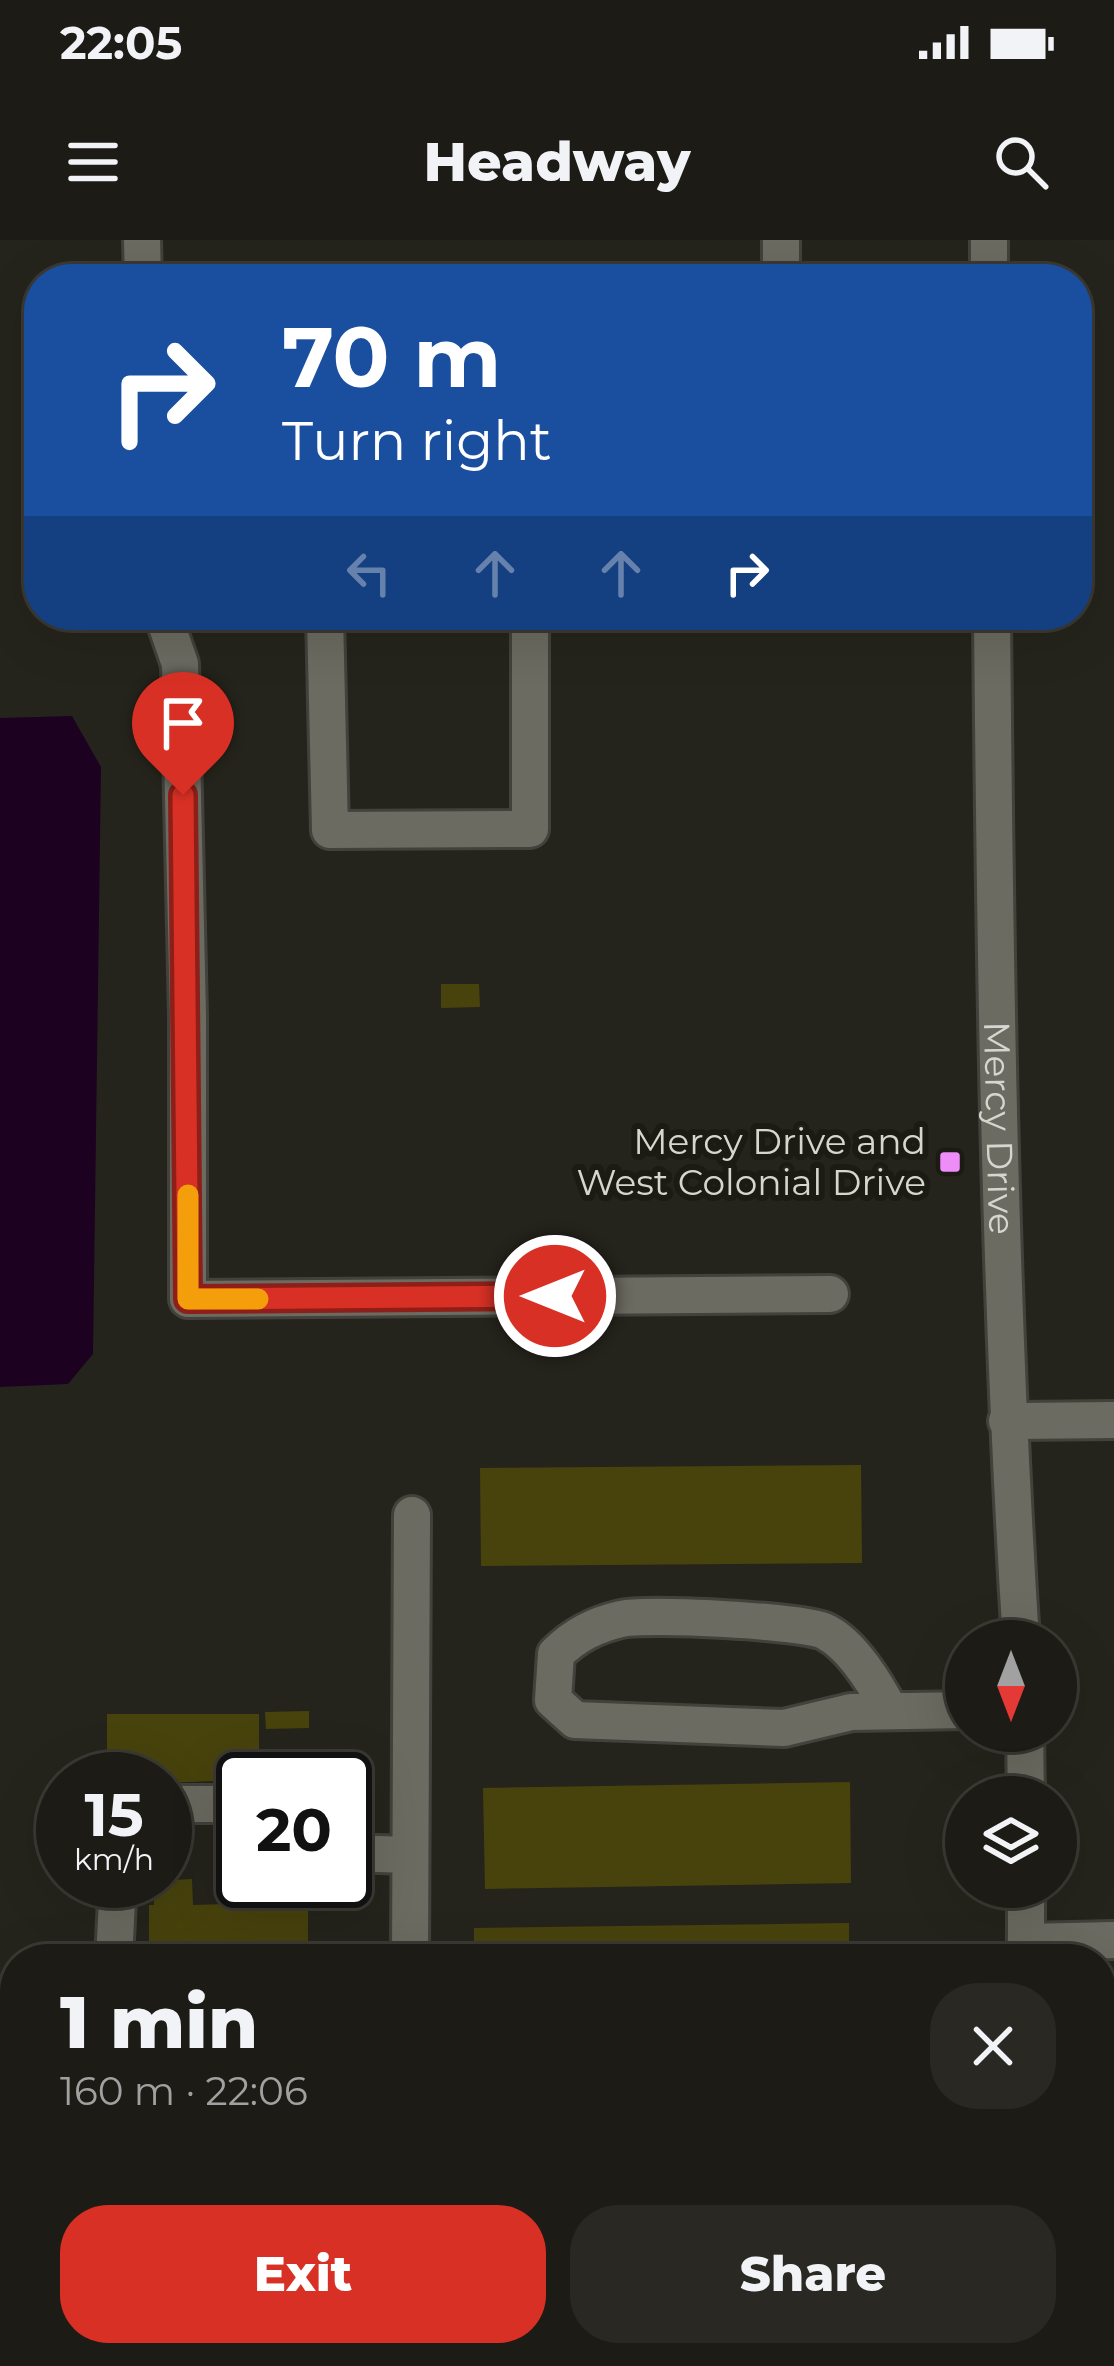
<!DOCTYPE html>
<meta charset="utf-8">
<style>
:root{--surface:#1c1b15;--page:#292822;--text:#f1f3f6;--muted:#a0a1a0;--line:#3a3934;--accent:#d93025}
body{margin:0;font-family:Montserrat,sans-serif;background:var(--page);color:var(--text);height:100vh;display:flex;flex-direction:column;font-size:45px;white-space:nowrap}
*{box-sizing:border-box;margin:0}
p{font-size:39px;color:var(--muted)}
.icon{flex:none;width:66px;height:66px;fill:none;stroke:currentColor;stroke-width:2;stroke-linecap:round;stroke-linejoin:round}
.map{position:relative;flex:1;overflow:hidden}
.drawer{position:absolute;left:0px;top:1704px;width:1116px;height:423px;display:flex;flex-direction:column;background:var(--surface);border-radius:48px 48px 0 0;box-shadow:0 12px 48px #0002,0 0 0 3px var(--line)}
.drawer>*{flex:none}
.banner{position:absolute;left:24px;top:24px;width:1068px;height:366px;border-radius:48px;box-shadow:0 12px 48px #0002,0 0 0 3px var(--line);background:#1a4fa0;color:#fff;overflow:hidden}
.needle{width:78px;rotate:180deg}
.buttons{position:absolute;left:945px;top:1380px;display:grid;gap:24px}
.buttons a{display:grid;place-items:center;width:132px;height:132px;border-radius:50%;background:var(--surface);box-shadow:0 12px 48px #0002,0 0 0 3px var(--line);font-size:60px}
.speed{position:absolute;left:36px;top:1512px;display:flex;gap:24px;font-size:60px;font-weight:700;text-align:center}
.speed>*{display:grid;place-content:center;width:156px;height:156px;border-radius:50%;background:var(--surface);box-shadow:0 12px 48px #0002,0 0 0 3px var(--line);line-height:1}
.speed small{font-size:30px;font-weight:400}
.speed .limit{border:6px solid #111;border-radius:18px;background:#fff;color:#111}
.pin{position:absolute;display:grid;place-items:center;width:102px;height:102px;color:#fff;margin:-123px -51px;border-radius:50% 50% 50% 0;rotate:-45deg;box-shadow:0 0 12px #0007}
.pin .icon{rotate:45deg}
.me{position:absolute;width:132px;margin:-66px;rotate:270deg;stroke-linejoin:round;filter:drop-shadow(0 0 9px #0008)}
.turn{display:flex;align-items:center;gap:42px;height:252px;padding:0 60px;font-size:54px}
.turn .icon{width:156px;height:156px;stroke-width:2.5}
.turn b{display:block;font-size:84px;line-height:102px}
.lanes{display:flex;align-items:center;height:114px;padding:0 60px;background:#0003;justify-content:center;gap:60px;direction:ltr}
.lanes .off{opacity:.35}
.round{display:grid;place-items:center;flex:none;width:126px;height:126px;border-radius:48px;background:var(--page)}
.headline{display:flex;align-items:center;justify-content:space-between;height:204px;padding:0 60px}
h1{font-size:72px;font-weight:800;line-height:90px}
.primary-button{display:flex;gap:24px;margin-top:auto;padding:24px 60px}
.primary-button a{flex:1;height:138px;border-radius:48px;background:var(--accent);color:#fff;font-size:48px;font-weight:800;line-height:138px;text-align:center}
.primary-button a+a{background:var(--page);color:var(--text)}
.status{display:flex;justify-content:space-between;align-items:center;height:84px;padding:0 60px;background:var(--surface);direction:ltr}
.status svg{height:33px;fill:currentColor}
header{display:flex;justify-content:space-between;align-items:center;height:156px;padding:0 60px;background:var(--surface);font-size:54px;font-weight:800}
.map>svg:first-child{display:block}
.water{fill:#1c0220}
.building{fill:#48430d}
.lines{fill:none;stroke-linecap:round;stroke-linejoin:round}
.minor-casing{stroke:#42413b;stroke-width:42}
.minor{stroke:#6c6b61;stroke-width:36}
.route-casing{stroke:#8d1f18;stroke-width:30}
.route{stroke:#d93025;stroke-width:21}
.slow{stroke:#f59e0b;stroke-width:21}
.poi-dot{fill:#ee8cf8;stroke:#1c1b13;stroke-width:4.5}
.labels{text-anchor:middle;stroke-width:12;stroke-linejoin:round;paint-order:stroke}
.street-label{font-size:36px;fill:#d6d6d0;stroke:#1c1b13}
.poi-label{font-size:36px;fill:#d6d6d0;stroke:#1c1b13;text-anchor:end}
</style>
<div class="status"><b>22:05</b><svg viewBox="0 0 49 12"><path d="M0 12V9h3v3zM5 12V6h3v6zM10 12V3h3v9zM15 12V0h3v12zM26 1h20v11H26zM47 4h2v5h-2z"/></svg></div>
<header><svg class="icon" aria-label="menu" viewBox="0 0 24 24"><path d="M4 6h16M4 12h16M4 18h16"/></svg>Headway<svg class="icon" aria-label="search" viewBox="0 0 24 24"><circle cx="10" cy="10" r="6"/><path d="M15 15l6 6"/></svg></header>
<div class="map">
<svg width="1114" height="2126" viewBox="0 0 1114 2126">
<rect width="100%" height="100%" fill="#25241c"/>
<path class="water" d="M72,476L101,527L93,1114L68,1144L0,1147V478Z"/>
<path class="building" d="M441,744H479L480,767L441,768Z
M861,1225L862,1323L481,1326L480,1228Z
M309,1471V1488L266,1489L265,1472Z
M107,1474H259V1539L165,1543V1539H107Z
M850,1542L851,1643L485,1649L483,1548Z
M225,1617H243V1641H281V1664H308V1719H149V1665H154V1641L192,1639L193,1665L226,1664Z
M849,1683V1719H474V1688Z"/>
<g class="lines">
<g class="minor-casing">
<g id="minor">
<path d="M142,0L143,39"/>
<path d="M781,0V39"/>
<path d="M989,0V39"/>
<path d="M163,375L180,424L188,775V1059L830,1054"/>
<path d="M325,375L330,590L530,589V375"/>
<path id="s1" d="M992,375C995,717 999,1059 1021,1401"/>
<path d="M1007,1181L1114,1180"/>
<path d="M890,1471C876,1445 853,1406 826,1392C807,1381 645,1373 621,1379C595,1385 575,1395 556,1414L553,1460L575,1480L784,1488L851,1472L966,1470"/>
<path d="M1025,1491L1026,1557"/>
<path d="M165,1564H243"/>
<path d="M345,1613L410,1615"/>
<path d="M1026,1647V1719"/>
<path d="M1026,1702L1114,1700"/>
<path d="M114,1719L118,1641"/>
<path d="M410,1719L412,1275"/>
<path d="M114,2112V2126"/>
<path d="M408,2112V2126"/>
<path d="M520,2112V2126"/>
<path d="M1029,2112V2126"/>
<path d="M719,2126L876,2117L891,2112"/>
</g>
</g>
<use href="#minor" class="minor"/>
</g>
<g class="lines">
<g class="route-casing">
<path id="route" d="M183,555L188,1059L555,1056"/>
</g>
<use href="#route" class="route"/>
<path class="slow" d="M188,955V1059H258"/>
</g>
<rect class="poi-dot" x="938" y="910" width="24" height="24" rx="6"/>
<g class="labels">
<g class="street-label">
<text dy="13" stroke="none"><textPath href="#s1" startOffset="513">Mercy Drive</textPath></text>
</g>
<g class="poi-label">
<text x="926" y="914">Mercy Drive and<tspan x="926" dy="41">West Colonial Drive</tspan></text>
</g>
</g>
</svg>
<div class="buttons">
<a><svg class="needle" viewBox="-14 -14 28 28"><path d="M0-13l5 13h-10z" fill="#e53935"/><path d="M0 13l5-13h-10z" fill="#a0a1a0"/></svg></a>
<a><svg class="icon" aria-label="layers" viewBox="0 0 24 24"><path d="M12 4l9 5-9 5-9-5zM3 14l9 5 9-5"/></svg></a>
</div>
<div class="speed"><div>15<small>km/h</small></div><div class="limit">20</div></div>
<div class="pin" style="left:183px;top:555px;background:#d93025"><svg class="icon" aria-label="arrive" viewBox="0 0 24 24"><path d="M6 21V4h12l-3 4 3 4H6"/></svg></div>
<svg class="me" style="left:555px;top:1056px" viewBox="-20 -20 40 40"><circle r="17" fill="#d93025" stroke="#fff" stroke-width="3"/><path d="M0-11L8 9 0 5-8 9z" fill="#fff"/></svg>
<div class="banner">
<div class="turn"><svg class="icon" aria-label="right" viewBox="0 0 24 24"><path d="M7 20v-9h11M14 6l5 5-5 5"/></svg><div><b>70 m</b>Turn right</div></div>
<div class="lanes"><svg class="icon off" aria-label="left" viewBox="0 0 24 24"><path d="M17 20v-9H6M10 6l-5 5 5 5"/></svg><svg class="icon off" aria-label="ahead" viewBox="0 0 24 24"><path d="M12 20V5M6 11l6-6 6 6"/></svg><svg class="icon off" aria-label="ahead" viewBox="0 0 24 24"><path d="M12 20V5M6 11l6-6 6 6"/></svg><svg class="icon" aria-label="right" viewBox="0 0 24 24"><path d="M7 20v-9h11M14 6l5 5-5 5"/></svg></div>
</div>
<section class="drawer">
<div class="headline"><div><h1>1 min</h1><p>160 m · 22:06</p></div><a class="round"><svg class="icon" aria-label="close" viewBox="0 0 24 24"><path d="M6 6l12 12M18 6L6 18"/></svg></a></div>
<div class="primary-button"><a>Exit</a><a>Share</a></div>
</section>
</div>
